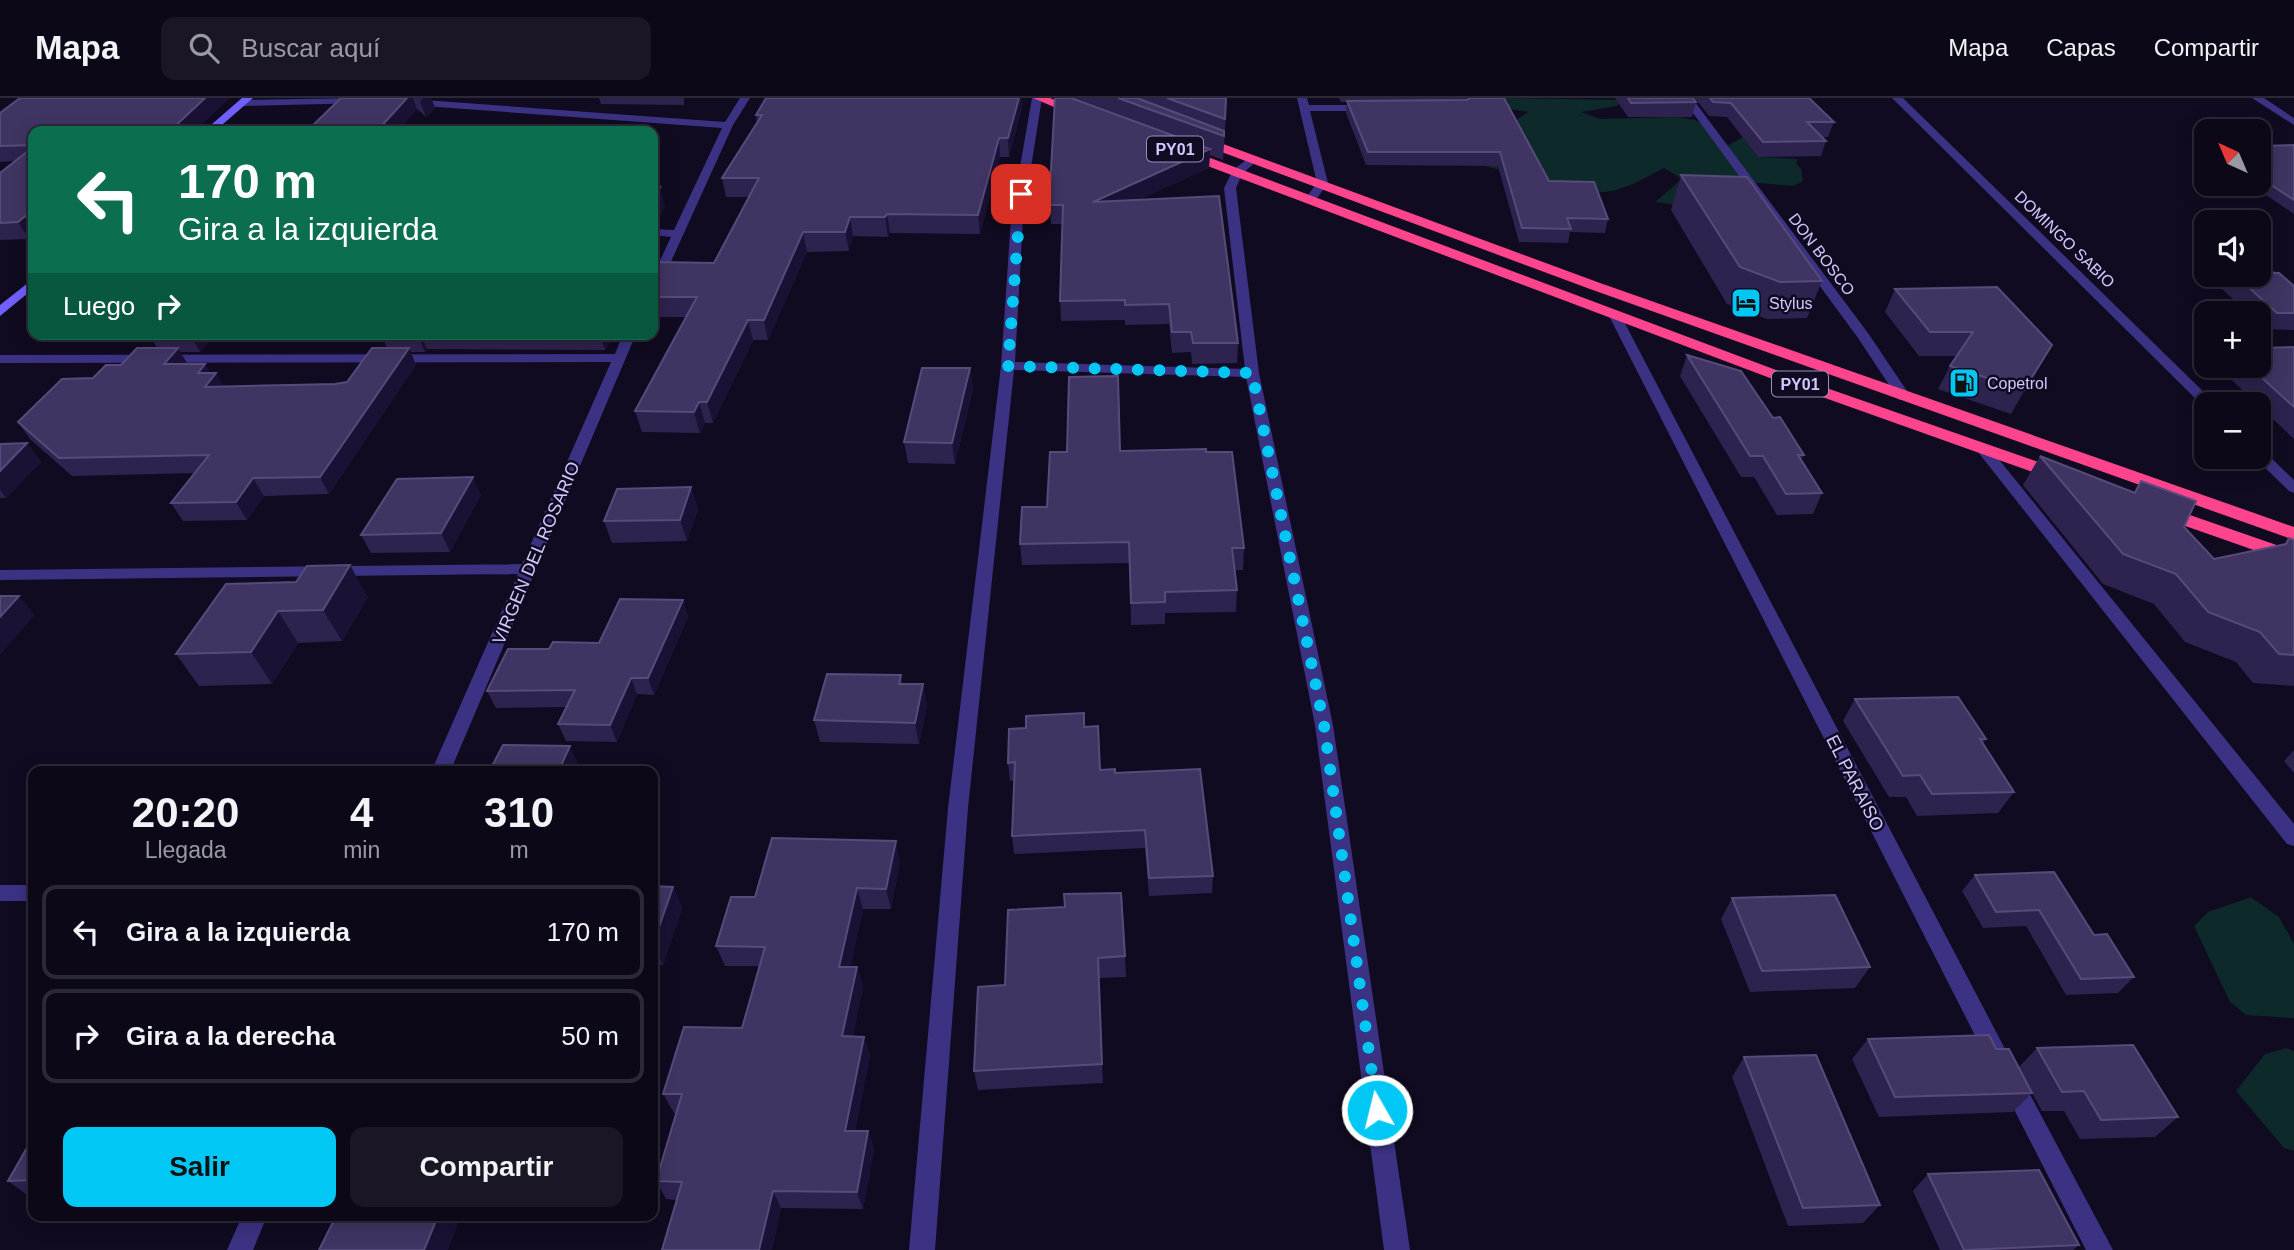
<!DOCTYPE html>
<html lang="es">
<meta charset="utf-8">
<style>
:root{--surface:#0c0818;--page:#1a1625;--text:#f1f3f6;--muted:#9a9aa2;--line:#2c2937;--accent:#00c7f4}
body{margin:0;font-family:Helvetica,sans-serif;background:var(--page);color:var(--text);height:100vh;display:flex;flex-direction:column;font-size:26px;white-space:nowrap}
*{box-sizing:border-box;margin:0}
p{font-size:23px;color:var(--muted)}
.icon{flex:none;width:38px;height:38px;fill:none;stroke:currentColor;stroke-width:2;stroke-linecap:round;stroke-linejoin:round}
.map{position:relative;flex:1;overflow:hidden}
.drawer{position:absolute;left:28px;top:668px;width:630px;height:455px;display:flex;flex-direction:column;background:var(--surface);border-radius:14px;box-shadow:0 4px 18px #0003,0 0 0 2px var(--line)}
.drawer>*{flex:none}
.guide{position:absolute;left:28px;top:28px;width:630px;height:214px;border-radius:14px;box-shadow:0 4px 18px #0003,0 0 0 2px var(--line);background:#0b6e4f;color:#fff;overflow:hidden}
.needle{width:46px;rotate:316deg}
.fabs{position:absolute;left:2194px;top:21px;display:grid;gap:14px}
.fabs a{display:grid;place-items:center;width:77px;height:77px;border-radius:14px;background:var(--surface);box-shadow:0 4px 18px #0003,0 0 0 2px var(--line);font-size:35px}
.pin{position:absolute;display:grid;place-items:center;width:60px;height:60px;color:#fff;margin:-30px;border-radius:14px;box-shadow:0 4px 10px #0006}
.me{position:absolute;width:77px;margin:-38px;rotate:352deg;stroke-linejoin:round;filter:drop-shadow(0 0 5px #0008)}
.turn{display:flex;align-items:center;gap:24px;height:147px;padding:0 35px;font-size:32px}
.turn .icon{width:91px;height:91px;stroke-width:2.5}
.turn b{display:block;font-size:49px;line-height:60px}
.then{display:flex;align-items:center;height:66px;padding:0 35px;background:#0003;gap:14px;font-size:26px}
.eta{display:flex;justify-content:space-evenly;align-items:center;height:119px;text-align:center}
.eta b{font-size:42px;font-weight:600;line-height:49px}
.button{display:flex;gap:14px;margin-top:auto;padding:14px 35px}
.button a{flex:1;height:80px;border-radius:14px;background:var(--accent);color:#111;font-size:28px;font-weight:600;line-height:80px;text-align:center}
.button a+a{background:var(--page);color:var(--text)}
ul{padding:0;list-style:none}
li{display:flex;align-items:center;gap:21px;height:94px;margin:0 14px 10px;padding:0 21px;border:4px solid var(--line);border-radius:14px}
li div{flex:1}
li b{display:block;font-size:26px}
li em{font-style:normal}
header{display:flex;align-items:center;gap:42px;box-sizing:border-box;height:98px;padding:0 35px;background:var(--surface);border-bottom:2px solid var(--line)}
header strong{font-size:33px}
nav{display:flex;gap:38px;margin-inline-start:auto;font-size:24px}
.search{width:490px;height:63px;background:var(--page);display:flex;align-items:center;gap:18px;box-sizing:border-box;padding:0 24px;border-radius:14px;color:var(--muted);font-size:26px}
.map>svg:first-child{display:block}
.green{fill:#0d292a}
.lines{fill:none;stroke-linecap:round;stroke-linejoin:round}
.street{fill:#3b3283;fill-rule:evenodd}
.secondary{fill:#7160ff;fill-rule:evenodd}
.highway{fill:#ff448e;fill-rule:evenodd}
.wall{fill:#2e224f}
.shaded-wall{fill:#1b1134}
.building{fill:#403462;stroke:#574b7b;stroke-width:2}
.route{stroke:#00c7f4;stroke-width:12;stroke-dasharray:0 21.6}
.labels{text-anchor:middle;stroke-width:5;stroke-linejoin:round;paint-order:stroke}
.shield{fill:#100b20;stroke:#9990bc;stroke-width:2}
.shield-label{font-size:16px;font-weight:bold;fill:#d4c9ff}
.far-street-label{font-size:16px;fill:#d4c9ff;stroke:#100b20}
.far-poi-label{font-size:16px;fill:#d4c9ff;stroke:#100b20;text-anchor:start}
.street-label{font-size:18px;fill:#d4c9ff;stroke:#100b20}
</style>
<header>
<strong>Mapa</strong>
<div class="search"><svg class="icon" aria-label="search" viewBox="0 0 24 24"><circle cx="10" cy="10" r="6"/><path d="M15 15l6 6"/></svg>Buscar aquí</div>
<nav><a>Mapa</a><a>Capas</a><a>Compartir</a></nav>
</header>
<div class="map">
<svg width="2294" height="1152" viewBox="0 0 2294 1152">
<rect width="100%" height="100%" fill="#100b20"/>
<path class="green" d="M1504,0L1621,2L1617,8L1581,14L1600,21L1678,19L1695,22L1706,27L1723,50L1743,39L1758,59L1798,61L1796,66L1801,71L1803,83L1793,88L1748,84L1691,109L1655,104L1682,81L1664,70C1608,100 1606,98 1544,86L1543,69L1536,63L1512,75L1485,68L1493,19L1516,22L1528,14L1500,9L1509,5Z
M2251,799L2279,819L2294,846V920L2246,917L2230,904L2194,828L2208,814Z
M2286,950L2294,953V1053L2284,1050L2236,993L2265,956Z"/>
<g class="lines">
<path class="street" d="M361,0L366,3L364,5L242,8L237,5L242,2Z
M740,0H750L733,27L659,190L653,194V177L671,139L653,137V131L674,132L722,30L410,7L405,4L410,1L725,24Z
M1032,0H1042L1023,120L1015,264L1245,271L1224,90L1233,72L1250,59L1259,61L1242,76L1236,90L1259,275L1333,627L1410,1152H1384L1315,627L1246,279L1014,272L968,710L935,1152H909L948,710L1001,268L1011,120Z
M1297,0H1307L1309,7H1368L1373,10L1368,13H1310L1328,85L1315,103L1311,104L1305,101L1317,85Z
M1682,0H1692L1868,235L1911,299L1909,302H1899L1858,240Z
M1892,0H1903L2216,306L2204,309Z
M2252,0H2264L2294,20V27Z
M1614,212L1620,216L2004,949L2007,956L2004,963L1996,966L1988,963L1608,216Z
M623,236H636L450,674H431L518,476L0,482V472L522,466L611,264L0,265V257L615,256Z
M1983,347L1988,348L2294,726V748L2287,746L1978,354V348Z
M2259,352L2264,353L2294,382V395L2289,393L2254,359H2259Z
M0,787H33V803H0Z
M2011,973L2019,976L2113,1152H2086L2000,984L2003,976Z
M242,1118H267L253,1152H227Z"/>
<path class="secondary" d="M242,0H253L215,33H204Z
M33,181V191L0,218V207Z"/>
<path class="highway" d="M1033,0H1050L1085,15L1075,18Z
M1196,36L1600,185L2294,429V442L1590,191L1192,43L1190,40Z
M1181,52H1189L1795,279L2067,374L2070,378L2067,382H2055L1783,285L1181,58Z
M2161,407L2294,453V466L2154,417L2152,413L2154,409Z"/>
</g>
<path class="wall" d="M229,0L195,33H33V137L29,141L0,142V75L15,63L0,64V15Z
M341,0H431L435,10L426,19L417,11L398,33H307Z
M599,0H684V7L601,6Z
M766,0H1021L1022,10L1009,59H1000L980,136L890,135L888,139L853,138L849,153L807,154L768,242H753L713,325H705L700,335L642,334L635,313L686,219H653V173L714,165L749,99H726L722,80L757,24L756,17Z
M1055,0H1227L1223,62L1210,57L1209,70L1140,101L1238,245L1237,265L1192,266L1191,254L1172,255L1169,226L1125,227V222L1061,223L1060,203L1063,126H1051L1049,107Z
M1339,0H1504L1549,83L1608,121L1605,135L1570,134L1568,145L1519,144L1498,68L1366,67L1346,15L1347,4H1341Z
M1615,0H1693L1696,4L1692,19H1628Z
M1695,0H1809L1834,24L1828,39H1821L1826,43L1821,58L1758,59L1727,19L1709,18Z
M2294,47V116L2250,86H2259V48Z
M1681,77L1822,183L1807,220L1767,221L1727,206L1671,112Z
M2230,177H2259L2294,188V232L2265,231L2259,226V215H2248L2221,190Z
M1895,191L2039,270L2011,316L1938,291L1950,268L1957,258H1919L1885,214Z
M149,236H216L200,254H180L188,266H205L210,275L224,288L335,286L347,284L387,250L381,236H615L605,252L427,251L425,254H410L416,267L329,396L264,398L247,422L183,423L171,405L195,375L72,378L30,341L18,324L93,280L157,250Z
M2294,250V341L2259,308V306H2257L2218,269V268H2259Z
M1687,257L1773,320L1804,357L1801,362L1822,395L1813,416L1777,417L1754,379H1741L1680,278Z
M970,270L973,291L955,366L908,365L904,344Z
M27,345L41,364L6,400H0V346Z
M1120,353L1206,354L1244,450L1243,472H1235L1237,492L1236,514L1165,515V526L1131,527L1130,465L1022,467L1020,446L1047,409Z
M2040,358L2133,395L2141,383L2214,461L2284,447L2289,440L2294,442V588L2253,585L2236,564L2185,544L2154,506L2103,486L2023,387Z
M691,389L698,411L687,443L612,445L604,423Z
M481,397L450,454L371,455L361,437Z
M226,486L368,499L342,543L298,545L272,586L199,588L176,556Z
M683,502L688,519L654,597L637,596L617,644L566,643L558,626L567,609L496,610L487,593L549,551L599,545Z
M901,577L902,586H923L927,608L919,646L820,644L814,622Z
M1855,601L1986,641L1983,645L2014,694L1998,715L1917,718L1906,699H1889L1843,623Z
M1084,629L1100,672L1115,675L1213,778L1212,795L1149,798L1145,750L1014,756L1012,738L1014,683H1010L1008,665Z
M2294,652V675L2284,663Z
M900,764L891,811H863L850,869H857L863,889L853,938L864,939L870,958L855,1033H868L874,1051L863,1111L781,1110L772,1152H662L677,1102L666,1101L656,1083L677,1015H674L663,996L742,930L759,868H725L716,848Z
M1975,777L2094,837L2134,879L2118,895L2066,897L2026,828L1983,830L1962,793Z
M653,788L673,789L682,810L663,867H653Z
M1732,800L1870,869L1855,890L1750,894L1721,821Z
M1008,812L1125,858L1126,879L1099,880L1103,985L978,992L974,973L1005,887Z
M1868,941L1996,951L2019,969L2037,950L2178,1019L2155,1039L2080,1041L2064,1013H2042L2032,995L2013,1014L1879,1019L1852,961Z
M1744,959L1880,1107L1863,1125L1788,1128L1732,979Z
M33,1039V1101L8,1083Z
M1928,1076L2079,1147L2073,1152H1940L1913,1093Z"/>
<path class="shaded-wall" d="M205,0H229L195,33H170Z
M407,0H413L417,11L398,33H377Z
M423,0H431L435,10L426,19L420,3Z
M1019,0H1021L1022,10L1009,59L1008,40Z
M999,40L1000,59L980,136L978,117Z
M1210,51L1209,70L1093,122V104Z
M660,89L665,109L656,129H653V104Z
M28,116L33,124V137L29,141L18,124Z
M887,116L890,135L888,139L885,119Z
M850,119L853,138L849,153L845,134Z
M803,134L807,154L768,242L764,222Z
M748,222L753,242L713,325L707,304Z
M190,236H216L200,254Z
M417,236H421L427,251L425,254Z
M600,236H615L605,252Z
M2052,247L2039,270L2011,316L2024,292Z
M178,250L188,267L164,266Z
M409,250L416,267L329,396L320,379Z
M205,266L213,279L216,275L226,292L215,306L198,275Z
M970,270L973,291L955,366L952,345Z
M699,304L705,325L700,335L694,314Z
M27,345L41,364L6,400L0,392V373Z
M473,379L481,397L450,454L441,435Z
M253,380L264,398L247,422L236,404Z
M691,389L698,411L687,443L680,422Z
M350,467L368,499L342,543L323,512Z
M19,498L35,517L0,557V519Z
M683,502L688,519L654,597L648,580Z
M278,513L298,545L272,586L251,554Z
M631,580L637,596L617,644L610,627Z
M923,586L927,608L919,646L915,625Z
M570,648L580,669L578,674H558Z
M896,743L900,764L891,811L886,791Z
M673,789L682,810L663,867L653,846Z
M857,790L863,811L845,889L839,869Z
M857,869L863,889L849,957L842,938Z
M864,939L870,958L852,1051L845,1033Z
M868,1033L874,1051L863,1111L857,1094Z
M773,1093L781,1110L772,1152H759Z
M438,1118H461L448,1152H424Z"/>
<path class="building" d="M20,0H205L170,33H33V47L0,48V15Z
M341,0H407L377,33H307Z
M766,0H1019L1008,40H999L978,117L887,116L885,119H850L845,134H803L764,222H748L707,304H699L694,314L635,313L697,199H653V173L655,172L659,164L714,165L759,80H722L762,17H756Z
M1055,0H1071L1210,51L1093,104L1219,98L1238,245H1193L1191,234H1172L1169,206L1125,207V202L1060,203L1063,107H1049Z
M1118,0H1137L1224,33V38Z
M1167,0H1226L1225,21Z
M1470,0H1504L1549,83L1594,84L1608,121L1567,120L1571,131L1522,130L1500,54H1368L1347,3L1467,2Z
M1628,0H1693L1696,4L1631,5Z
M1710,0H1809L1834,24H1807L1826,43L1763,44L1731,5L1713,4Z
M2294,47V102L2259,79V48Z
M33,49V116H28L18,124L0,125V75Z
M1681,77L1747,79L1822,183L1780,184L1740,169Z
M660,89L653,104V90Z
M2259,174L2279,175L2294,188V215H2277L2235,177H2259Z
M1997,189L2052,247L2024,292L1950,268L1973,234H1930L1895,191Z
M2293,249L2294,250V309L2249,268H2259V250Z
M137,250H178L164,266H205L198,275H216L205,289L335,286L347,284L372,250H409L320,379L253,380L236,404L171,405L209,357L59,360L18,324L62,281L93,280L106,267H121Z
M1687,257L1741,273L1773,320L1780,319L1804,357H1798L1822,395L1786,396L1763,358H1750Z
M922,270H970L952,345L904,344Z
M1118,278L1120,353L1206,351V354H1232L1244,450H1232L1237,492L1165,494V504L1131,505L1129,444L1020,446L1022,409H1047L1050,354H1067L1069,279Z
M27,345L0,373V346Z
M2040,358L2135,395L2141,383L2196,403L2184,429L2214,461L2286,446L2289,440L2294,442V557L2279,556L2260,534L2208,514L2176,476L2123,456Z
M473,379L441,435L361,437L397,381Z
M691,389L680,422L604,423L617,391Z
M350,467L323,512L278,513L251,554L176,556L226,486L296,484L307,468Z
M0,498H19L0,519Z
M620,501L683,502L648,580H631L610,627L558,626L575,592L487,593L508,551H549L553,544L599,545Z
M827,576L901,577L899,586H923L915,625L814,622Z
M1958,599L1986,641H1980L2014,694L1932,696L1920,677L1903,678L1855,601Z
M1084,615V629L1098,628L1100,672L1115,671V675L1200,671L1213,778L1149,780L1145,732L1012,738L1015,664L1008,665L1009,631L1026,630V618Z
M503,647L570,648L558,674H489Z
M772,740L896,743L886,791L857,790L839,869H857L842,938L864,939L845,1033H868L857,1094L773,1093L759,1152H662L682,1084L656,1083L682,996H663L684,929L742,930L765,849L716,848L731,799H755Z
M2054,774L2094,837L2107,836L2134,879L2081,881L2039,812L1996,814L1975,777Z
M653,788L673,789L653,846Z
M1121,795L1125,858L1098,860L1102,966L974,973L978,889L1005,887L1008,812L1065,809L1064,796Z
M1835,797L1870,869L1762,873L1732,800Z
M1989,937L1996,951H2009L2032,995L1895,999L1868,941Z
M2133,947L2178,1019L2101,1022L2084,993L2062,994L2037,950Z
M1816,957L1880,1107L1803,1110L1744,959Z
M33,1039V1082L8,1083Z
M2039,1072L2079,1147L1964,1152L1928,1076Z
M336,1118H438L424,1152H319Z"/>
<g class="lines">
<path class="route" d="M1021,96L1008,268L1252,275L1324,627L1377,1012"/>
</g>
<defs>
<g id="hotel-square" transform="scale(1.575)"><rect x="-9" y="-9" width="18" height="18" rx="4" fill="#00c7f4" stroke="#100b20"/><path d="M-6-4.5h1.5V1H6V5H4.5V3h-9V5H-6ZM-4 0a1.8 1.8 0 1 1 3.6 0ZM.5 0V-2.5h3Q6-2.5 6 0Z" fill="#111"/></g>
<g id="fuel-square" transform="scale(1.575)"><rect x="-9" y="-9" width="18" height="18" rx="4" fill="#00c7f4" stroke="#100b20"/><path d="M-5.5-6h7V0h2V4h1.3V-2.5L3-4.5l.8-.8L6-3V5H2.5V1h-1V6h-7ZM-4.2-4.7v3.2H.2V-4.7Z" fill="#111"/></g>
</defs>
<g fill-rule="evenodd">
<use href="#hotel-square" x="1746" y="205"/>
<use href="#fuel-square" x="1964" y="285"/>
</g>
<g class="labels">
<g class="shield">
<rect x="1147" y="38.5" width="56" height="25" rx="5"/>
<rect x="1772" y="273.5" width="56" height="25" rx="5"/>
</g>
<g class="shield-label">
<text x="1175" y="57">PY01</text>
<text x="1800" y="292">PY01</text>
</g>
<g class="far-street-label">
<text transform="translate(2065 141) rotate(44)" y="6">DOMINGO SABIO</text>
<text transform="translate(1822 156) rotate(53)" y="6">DON BOSCO</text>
</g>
<g class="far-poi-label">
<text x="1769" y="211">Stylus</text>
<text x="1987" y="291">Copetrol</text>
</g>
<g class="street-label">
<text transform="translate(536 455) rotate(-67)" y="6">VIRGEN DEL ROSARIO</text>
<text transform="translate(1855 685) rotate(63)" y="6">EL PARAISO</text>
</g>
</g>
</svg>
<div class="fabs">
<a><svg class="needle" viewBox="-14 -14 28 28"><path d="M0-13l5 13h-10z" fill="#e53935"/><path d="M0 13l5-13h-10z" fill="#9a9aa2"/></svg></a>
<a><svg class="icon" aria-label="sound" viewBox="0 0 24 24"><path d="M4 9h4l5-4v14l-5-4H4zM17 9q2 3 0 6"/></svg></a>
<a>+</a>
<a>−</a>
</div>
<div class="pin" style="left:1021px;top:96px;background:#d93025"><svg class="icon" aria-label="arrive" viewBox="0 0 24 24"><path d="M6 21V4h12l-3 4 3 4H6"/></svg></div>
<svg class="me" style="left:1377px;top:1012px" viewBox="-20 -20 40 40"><circle r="17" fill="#00c7f4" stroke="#fff" stroke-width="3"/><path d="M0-11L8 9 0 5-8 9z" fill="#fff"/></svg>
<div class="guide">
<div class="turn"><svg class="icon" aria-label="left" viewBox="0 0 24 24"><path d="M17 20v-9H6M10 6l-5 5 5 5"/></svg><div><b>170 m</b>Gira a la izquierda</div></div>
<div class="then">Luego<svg class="icon" aria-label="right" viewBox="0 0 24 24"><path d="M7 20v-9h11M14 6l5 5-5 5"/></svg></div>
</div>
<section class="drawer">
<div class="eta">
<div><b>20:20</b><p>Llegada</p></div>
<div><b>4</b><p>min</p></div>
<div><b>310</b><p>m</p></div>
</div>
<ul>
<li><svg class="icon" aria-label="left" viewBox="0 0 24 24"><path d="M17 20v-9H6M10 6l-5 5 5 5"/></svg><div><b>Gira a la izquierda</b></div><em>170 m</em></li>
<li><svg class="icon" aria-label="right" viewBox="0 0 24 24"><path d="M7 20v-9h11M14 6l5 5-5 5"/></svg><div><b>Gira a la derecha</b></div><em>50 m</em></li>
</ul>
<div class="button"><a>Salir</a><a>Compartir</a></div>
</section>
</div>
